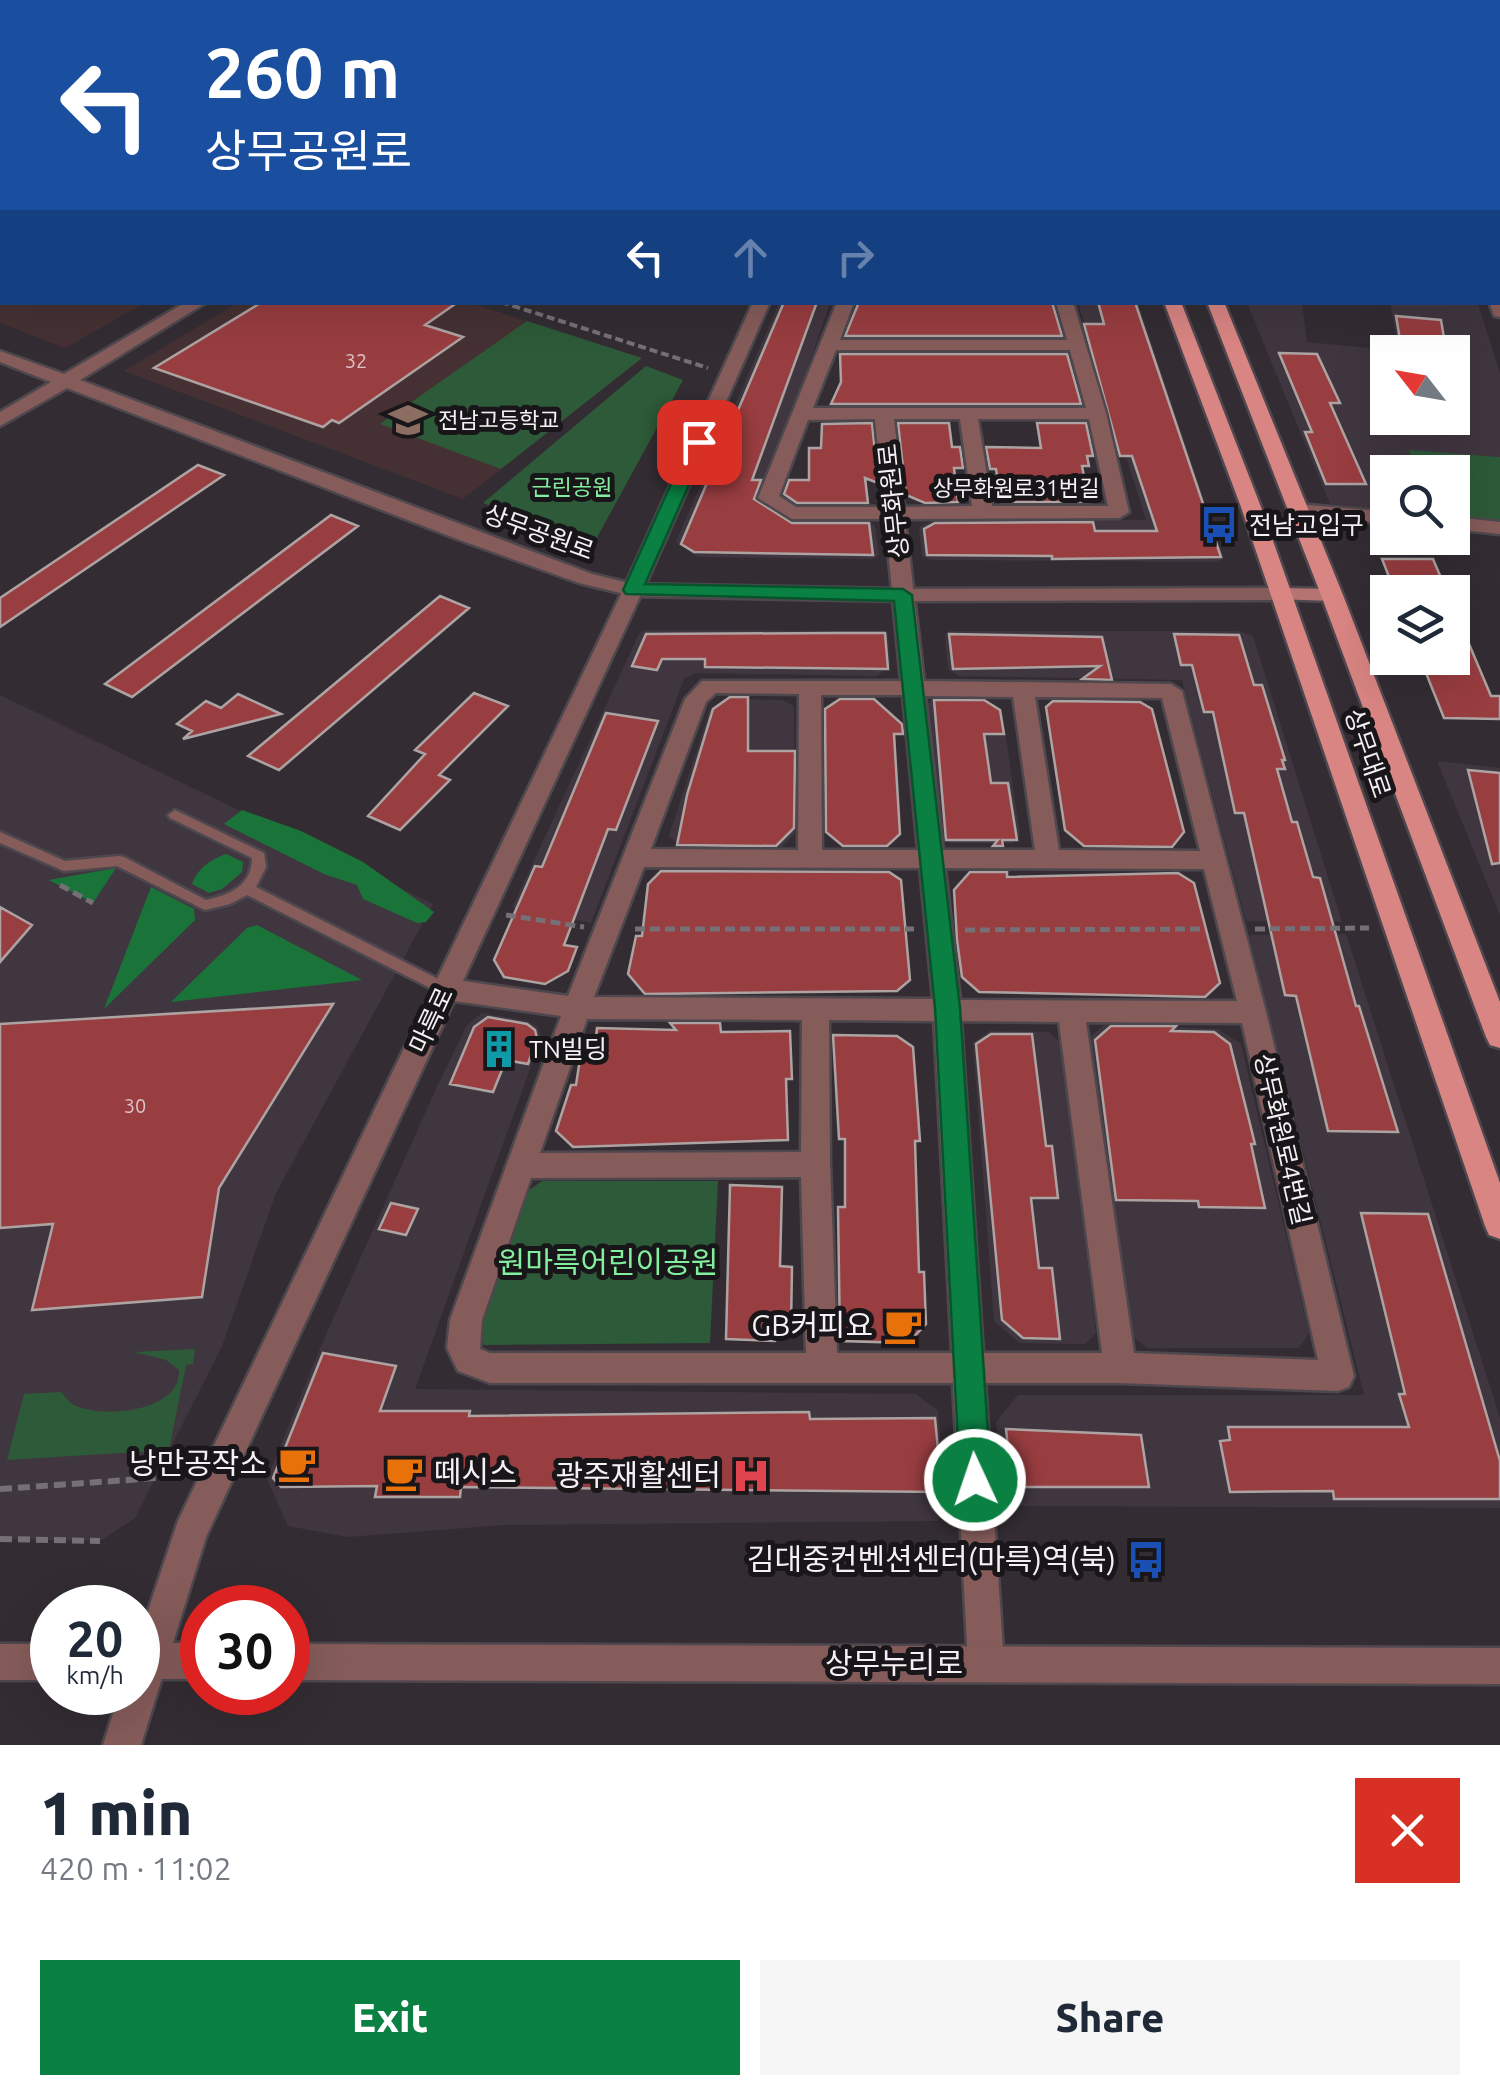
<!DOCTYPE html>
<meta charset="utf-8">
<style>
:root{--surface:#fff;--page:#f6f6f7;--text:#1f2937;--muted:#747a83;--accent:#0b8043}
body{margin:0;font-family:Ubuntu,"Noto Sans KR",sans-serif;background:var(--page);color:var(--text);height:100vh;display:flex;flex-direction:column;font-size:38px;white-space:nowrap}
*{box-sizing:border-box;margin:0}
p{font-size:32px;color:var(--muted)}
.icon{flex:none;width:55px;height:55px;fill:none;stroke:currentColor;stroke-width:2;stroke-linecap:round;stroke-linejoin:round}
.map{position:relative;height:1745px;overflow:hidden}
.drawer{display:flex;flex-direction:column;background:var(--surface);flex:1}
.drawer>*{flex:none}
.guide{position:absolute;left:0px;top:0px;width:1500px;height:305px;box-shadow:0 10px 40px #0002;background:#1a4fa0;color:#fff;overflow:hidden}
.needle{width:65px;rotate:301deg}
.buttons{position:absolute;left:1370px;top:335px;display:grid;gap:20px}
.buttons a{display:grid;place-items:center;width:100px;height:100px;border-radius:0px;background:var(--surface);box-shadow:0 10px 40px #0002;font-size:50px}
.speed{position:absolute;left:30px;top:1585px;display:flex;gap:20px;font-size:50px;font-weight:700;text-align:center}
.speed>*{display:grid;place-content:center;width:130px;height:130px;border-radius:50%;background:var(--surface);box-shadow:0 10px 40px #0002;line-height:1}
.speed small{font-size:25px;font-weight:400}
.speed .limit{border:15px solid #d22;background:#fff;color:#111}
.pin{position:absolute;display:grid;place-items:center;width:85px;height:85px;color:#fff;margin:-42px;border-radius:20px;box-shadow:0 5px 15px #0006}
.me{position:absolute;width:110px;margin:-55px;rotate:357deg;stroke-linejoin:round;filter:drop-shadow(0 0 8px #0008)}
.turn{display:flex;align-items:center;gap:35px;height:210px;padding:0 40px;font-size:45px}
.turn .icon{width:130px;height:130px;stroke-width:2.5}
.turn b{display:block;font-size:70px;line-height:85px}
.lanes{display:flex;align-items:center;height:95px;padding:0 40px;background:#0003;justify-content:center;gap:50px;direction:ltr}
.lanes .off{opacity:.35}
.round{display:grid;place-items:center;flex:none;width:105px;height:105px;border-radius:0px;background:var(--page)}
.summary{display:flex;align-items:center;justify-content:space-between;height:170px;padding:0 40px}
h1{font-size:60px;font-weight:800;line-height:75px}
.action{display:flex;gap:20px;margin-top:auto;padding:20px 40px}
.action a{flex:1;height:115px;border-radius:0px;background:var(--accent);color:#fff;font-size:40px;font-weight:800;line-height:115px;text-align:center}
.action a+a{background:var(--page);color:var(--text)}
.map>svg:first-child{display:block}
.built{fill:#403640;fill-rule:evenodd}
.education{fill:#453133}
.green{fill:#2d5a38}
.forest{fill:#1a743a}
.building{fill:#983d40;stroke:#ada3a2;stroke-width:2.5}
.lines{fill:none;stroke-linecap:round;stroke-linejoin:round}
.service-casing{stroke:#4e484e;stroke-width:5}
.minor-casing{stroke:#4e484e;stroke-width:5}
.tertiary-casing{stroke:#4e484e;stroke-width:5}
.secondary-casing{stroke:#4e484e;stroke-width:5}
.primary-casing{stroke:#4e484e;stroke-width:5}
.path-far3{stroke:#757075;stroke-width:2.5;stroke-dasharray:6 2.5;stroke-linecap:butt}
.path-far2{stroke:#757075;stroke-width:4;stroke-dasharray:8 4;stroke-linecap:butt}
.path-far1{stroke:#757075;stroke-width:5;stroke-dasharray:10 5;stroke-linecap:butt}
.path{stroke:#757075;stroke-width:6;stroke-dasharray:12 6;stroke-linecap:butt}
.service{fill:#855c5a;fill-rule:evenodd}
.minor{fill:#855c5a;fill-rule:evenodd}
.tertiary{fill:#855c5a;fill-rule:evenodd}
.secondary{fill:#b57372;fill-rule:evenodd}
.primary{fill:#d98583;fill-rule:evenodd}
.route{fill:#0b8043;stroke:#07532c;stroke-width:2.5}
.labels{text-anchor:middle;stroke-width:10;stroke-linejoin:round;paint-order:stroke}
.number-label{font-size:20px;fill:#ddc3c7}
.far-poi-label{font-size:22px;fill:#f4f0f4;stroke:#191619;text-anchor:start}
.far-park-label{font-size:22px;fill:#82ef9e;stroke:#191619}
.far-street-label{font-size:22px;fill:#f4f0f4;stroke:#191619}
.street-label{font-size:25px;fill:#f4f0f4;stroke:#191619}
.poi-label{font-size:25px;fill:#f4f0f4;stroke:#191619;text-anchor:start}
.near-park-label{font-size:30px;fill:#82ef9e;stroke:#191619}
.near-poi-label{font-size:30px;fill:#f4f0f4;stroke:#191619;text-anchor:end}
.near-street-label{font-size:30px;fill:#f4f0f4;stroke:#191619}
</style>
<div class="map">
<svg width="1500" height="1745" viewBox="0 0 1500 1745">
<rect width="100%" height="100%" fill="#332d33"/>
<path class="built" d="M779,303H830L756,517L868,520L875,526L879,555L873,559L698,557L676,542Z
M1078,303H1138L1223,557L1218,562L930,560L922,556L919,527L935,520H1146Z
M1247,303H1302L1307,342L1399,351L1390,303L1478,304L1500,373V457L1409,451L1421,472H1388L1387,510L1330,504ZM1388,352H1452V418H1388Z
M646,630L883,631L888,633L890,666L877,676L695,673L684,679L591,923L512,908L639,634Z
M950,631H1238L1253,636L1342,922L1246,921L1182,680L959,676L948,670L945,635Z
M0,695L433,904L276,1193L222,1346L135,1518L100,1541L0,1539Z
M934,697L983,698L1002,710L1020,835L1013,843H950L942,836L928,704Z
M724,699L783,700L794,706L795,833L782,847L678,844L669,836L710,709Z
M1437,761L1500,768V915Z
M1346,934L1500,1418V1508L1022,1506L1004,1493L996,1422L1018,1395H1364L1249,935Z
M482,1013L528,1021L538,1027L541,1038L415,1389L916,1394L938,1411L946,1510L937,1521L504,1525L348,1537L288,1526L267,1479L321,1346L435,1091L467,1025Z
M1104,1025L1218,1029L1241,1044L1309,1333L1299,1348H1147L1130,1334L1089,1038Z
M990,1031L1049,1032L1061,1043L1096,1333L1085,1344L1019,1343L994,1321L973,1043Z"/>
<path class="education" d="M2,186V302L144,303L65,348L0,323Z
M239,302L471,303L642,358L463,499L124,371Z"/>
<path class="green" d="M527,321L642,358L501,469L380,424Z
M646,366L683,380L594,543L483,503Z
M1408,450L1500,457V521L1453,517L1452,472H1421Z
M542,1181H718L710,1343L484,1345L477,1332L525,1193Z
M195,1349L193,1364L186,1365L169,1450L7,1460L24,1394L61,1392C65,1396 68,1401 72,1404C100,1420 182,1412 179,1370L166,1360L134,1352Z"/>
<path class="forest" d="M242,810L301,831L363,862L434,912L426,922L417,923L363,899L357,885L324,874L224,824Z
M226,854L243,862L242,872L222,889L209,893L192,884C197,869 211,859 226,854Z
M116,868L93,903L49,880Z
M151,887L194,909L195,920L104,1009Z
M257,925L362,980L171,1002L247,928Z"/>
<path class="building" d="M262,302H458L425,325L463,337L339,423L332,420L323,427L154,368Z
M784,302H817L752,480H761L754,499L792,523H869L873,555L694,552L681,544Z
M859,302H1052L1062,336H845Z
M1098,302H1135L1221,557L1052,559V556L927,555L924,529L935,523L1093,522L1095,531H1157L1132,456H1120L1084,324H1104Z
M1396,316L1441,320L1446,350L1401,346Z
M1279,353L1317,354L1340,403H1330L1366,484H1326L1305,432H1312Z
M840,354H1067L1081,404H831L841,382Z
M872,423L878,483L865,478L868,503H797L784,494L789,480H809V448H821L822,424Z
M898,423H949L952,447H960L963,468H954L958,502L925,503L906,495Z
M1037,423H1086L1093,456H1087L1089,466H1082L1089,502H1001L996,469H990L986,447L1041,448Z
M198,465L224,475L0,627V598Z
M331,515L358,526L132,697L105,684Z
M1382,559H1433L1447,592H1395Z
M440,596L469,608L279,770L248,756Z
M1453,606L1491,696H1500V719L1444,718L1420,658H1452Z
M834,633H885L888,669L705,667V659H662L657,670L632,666L646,634Z
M949,634L1102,637L1112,680L1082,679L1100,666L953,669Z
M1174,634L1239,635L1254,685H1262L1285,760H1282L1285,769H1277L1292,822H1297L1313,877L1320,878L1356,1006H1359L1398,1132L1328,1131L1296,996L1285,995L1244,813H1235L1213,712H1204L1192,665H1181Z
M474,693L508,706L439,775L450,780L400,830L368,816L425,754L415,750Z
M238,694L281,714L183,739L192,731L177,724L206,701L221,708Z
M730,697H748V751H795L794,828L776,846L677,845L687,795L713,709Z
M840,699H874L902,724L903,734H894L900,834L887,846H843L826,832L825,709Z
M934,700H984L1000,710L1004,734H984L991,783H1008L1017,840H1002L1003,846H993L998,840H946Z
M1053,701L1140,702L1152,709L1184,832L1172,847L1084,846L1065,830L1046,707Z
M606,713L658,721L616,830L608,829L564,945L577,947L568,971L545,984L504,977L494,960L535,866L542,867Z
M1468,770L1500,773V863L1492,864Z
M661,871L889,872L901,880L910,980L897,991L645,994L628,974L636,936H642L648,884Z
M970,872H1007V877L1178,873L1194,883L1220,983L1205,997L979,992L962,977L957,940L954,890Z
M0,907L32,925L0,962Z
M333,1004L219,1188L202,1297L32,1310L53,1224L0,1228V1024Z
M488,1017L527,1024L535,1030L537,1038L528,1064L506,1060L493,1092L450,1084L474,1027Z
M670,1023H720L721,1032L790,1031L792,1079H786L788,1140L573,1147L556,1131L571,1085H576L582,1046L595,1045L597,1028L676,1030Z
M1111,1026H1176L1171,1031L1214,1032L1230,1044L1255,1144H1251L1265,1208L1199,1207L1198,1201L1116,1200L1095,1040Z
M991,1034H1032L1046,1146H1052L1058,1198H1031L1039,1268H1052L1060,1339L1023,1338L1002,1320L976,1044Z
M833,1035L897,1036L913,1047L920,1141H915L919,1272H924L926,1324L908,1343L840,1341L838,1207H845V1139H839Z
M730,1185L782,1187L780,1266L792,1267L791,1325L775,1341L726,1339Z
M391,1203L418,1209L406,1235L379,1229Z
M1361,1213L1428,1214L1500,1461V1499H1334L1333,1491L1230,1492L1220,1441L1230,1440L1228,1427H1409L1399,1394H1405Z
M323,1353L396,1366L380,1411H470L469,1416L809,1412L810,1419L935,1418L942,1492L461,1487L460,1497H375L377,1486L281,1487L273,1478Z
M1006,1429L1141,1435L1149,1487H1012Z"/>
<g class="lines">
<g class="service-casing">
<path id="service" d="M0,15H2V19L0,20Z
M175,810L264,853L266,867L256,887L450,985L452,989L450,993H440L247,895L230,904L205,910L117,866L64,871L0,843V832L65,861L119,856L124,857L206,900C230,895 252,885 252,858L170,818L168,815Z"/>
</g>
<g class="minor-casing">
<path id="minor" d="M1392,0H1404L1405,2H1393Z
M1498,21H1500V29H1498Z
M1498,108H1500V117H1498Z
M1498,216H1500V226H1498Z
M1498,297L1500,298V317L1494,316L1489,302H1498Z
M753,302H770L643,590L463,981L568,996L685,699L702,681H901L885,519H792L758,498L837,302H854L840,340H1067L1056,302H1073L1106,413L1129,512L1119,518L905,519L924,681L1171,684L1182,691L1266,1012L1354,1376L1349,1387L1338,1391L1120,1383H985L1004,1664L999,1677L986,1682L973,1677L968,1664L953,1383H490L458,1371L447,1348L450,1320L561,1016L454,1001L206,1537L141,1745H103L120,1692H138V1641L178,1521L623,590ZM836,350H1070L1086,408H813ZM875,419L884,507H796L779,496L808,420ZM894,419H960L972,506L904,507ZM978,419H1089L1108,506H992ZM716,693L799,694L798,850L651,849L706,702ZM821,695H903L918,850H822ZM925,696L1013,697L1035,850H943ZM1035,697L1162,698L1200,851L1059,850ZM644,867L920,868L933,999L594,997ZM945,868L1204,869L1237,1001L960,1000ZM587,1019L802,1020L801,1152L540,1153ZM829,1020L934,1021L952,1353H837L830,1164ZM961,1021L1059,1022L1102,1353H983ZM1086,1022L1242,1023L1318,1360L1134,1353ZM801,1177L806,1353H490L480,1349L482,1320L531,1178Z
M1297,504L1388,512V524L1290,514L1287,510Z
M1452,517L1500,522V534L1452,529Z"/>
</g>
<g class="tertiary-casing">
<path id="tertiary" d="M697,0H719L720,2H698Z
M1142,0H1168L1169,2H1143Z
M1212,0H1245L1246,2H1213Z
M1498,45H1500V53H1498Z
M186,302H207L80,380L592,574L633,584L903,589L1282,588L1293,594L1282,600L903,601L633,596L579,583L457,539L67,388L0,426V412L51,382L0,362V351L64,374Z
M138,1643H202V1679H138Z
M0,1644H52V1680H0Z
M288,1644L1500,1648V1684L288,1680Z"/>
</g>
<g class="secondary-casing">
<path id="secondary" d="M1282,588L1332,589L1343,595L1332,601L1275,599L1271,594Z"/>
</g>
<g class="primary-casing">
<path id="primary" d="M1068,0H1080L1081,2H1069Z
M1088,0H1100L1101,2H1089Z
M1164,302H1181L1261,507L1500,1183V1239L1489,1235L1485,1226L1241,507Z
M1207,302H1224L1343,595L1500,1002V1048L1490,1045L1486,1037L1321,595Z"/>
</g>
<path class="path-far3" d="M234,2L240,0"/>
<path class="path-far2" d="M501,302L708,368"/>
<path class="path-far1" d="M60,885L93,903
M506,915L584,927
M635,929H914
M1255,929L1369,928
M965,930L1204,929"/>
<path class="path" d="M0,1489L156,1478
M0,1539L100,1541"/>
<use href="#service" class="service"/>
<use href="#minor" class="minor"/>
<use href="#tertiary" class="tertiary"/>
<use href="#secondary" class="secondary"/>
<use href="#primary" class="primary"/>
</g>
<path class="route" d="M699,437L708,442L645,584L903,589L912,595L960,1008L991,1480L986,1490L975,1495L964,1490L960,1480L935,1008L894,601L626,594L623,590L690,442Z"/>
<defs>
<g id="school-bare" transform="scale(3)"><path d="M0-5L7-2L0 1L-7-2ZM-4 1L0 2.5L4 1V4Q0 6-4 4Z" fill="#8d6e63" stroke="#191619" stroke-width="2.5" paint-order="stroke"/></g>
<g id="bus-bare" transform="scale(3)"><path d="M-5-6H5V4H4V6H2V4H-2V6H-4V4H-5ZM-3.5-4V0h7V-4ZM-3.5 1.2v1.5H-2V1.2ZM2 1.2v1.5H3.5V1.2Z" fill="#1a4fb4" stroke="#191619" stroke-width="2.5" paint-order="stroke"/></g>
<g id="building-bare" transform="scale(3)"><path d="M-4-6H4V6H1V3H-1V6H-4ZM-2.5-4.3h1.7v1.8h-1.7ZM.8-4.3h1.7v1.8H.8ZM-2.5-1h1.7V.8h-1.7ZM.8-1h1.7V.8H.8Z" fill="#0f9aa8" stroke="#191619" stroke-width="2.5" paint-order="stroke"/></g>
<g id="cafe-bare" transform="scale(3)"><path d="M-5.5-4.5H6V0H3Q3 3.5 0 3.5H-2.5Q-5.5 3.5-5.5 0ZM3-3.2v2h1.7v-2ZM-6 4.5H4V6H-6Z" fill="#e8710a" stroke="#191619" stroke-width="2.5" paint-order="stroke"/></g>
<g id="hospital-bare" transform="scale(3)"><path d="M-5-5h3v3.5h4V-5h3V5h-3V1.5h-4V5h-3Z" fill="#e0444e" stroke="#191619" stroke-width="2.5" paint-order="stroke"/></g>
</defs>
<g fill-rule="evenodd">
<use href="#school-bare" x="408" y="420"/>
<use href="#bus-bare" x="1219" y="525"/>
<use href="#building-bare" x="499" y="1049"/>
<use href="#cafe-bare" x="903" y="1326"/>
<use href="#cafe-bare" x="297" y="1464"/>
<use href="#cafe-bare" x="404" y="1473"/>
<use href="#hospital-bare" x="751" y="1476"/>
<use href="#bus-bare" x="1146" y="1560"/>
</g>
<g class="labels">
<g class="number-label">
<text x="356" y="368">32</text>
<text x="135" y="1113">30</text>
</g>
<g class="far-poi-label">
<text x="438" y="428">전남고등학교</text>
</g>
<g class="far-park-label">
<text x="572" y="495">근린공원</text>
</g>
<g class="far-street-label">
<text x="1016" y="496">상무화원로31번길</text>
</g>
<g class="street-label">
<text transform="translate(893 501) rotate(-96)" y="9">상무화원로</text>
<text transform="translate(539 532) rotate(20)" y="9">상무공원로</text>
<text transform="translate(1368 753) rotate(71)" y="9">상무대로</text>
<text transform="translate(431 1020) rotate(-65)" y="9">마륵로</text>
<text transform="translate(1283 1139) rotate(77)" y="9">상무화원로4번길</text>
</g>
<g class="poi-label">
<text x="1249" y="534">전남고입구</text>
<text x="529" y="1058">TN빌딩</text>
</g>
<g class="near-park-label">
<text x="608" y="1273">원마륵어린이공원</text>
</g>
<g class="near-poi-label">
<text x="873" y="1336">GB커피요</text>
<text x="267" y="1474">낭만공작소</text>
<text x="434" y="1483" text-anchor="start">떼시스</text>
<text x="721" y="1486">광주재활센터</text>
<text x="1116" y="1570">김대중컨벤션센터(마륵)역(북)</text>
</g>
<g class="near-street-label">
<text x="894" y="1674">상무누리로</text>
</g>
</g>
</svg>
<div class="buttons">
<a><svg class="needle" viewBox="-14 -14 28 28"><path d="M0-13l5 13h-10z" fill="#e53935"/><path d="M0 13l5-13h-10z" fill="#747a83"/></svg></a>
<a><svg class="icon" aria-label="search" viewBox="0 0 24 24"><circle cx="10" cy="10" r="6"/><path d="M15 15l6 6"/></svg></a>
<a><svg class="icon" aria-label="layers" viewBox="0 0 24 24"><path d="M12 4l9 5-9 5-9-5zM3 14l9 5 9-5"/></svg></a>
</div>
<div class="speed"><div>20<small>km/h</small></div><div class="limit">30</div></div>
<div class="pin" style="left:699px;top:442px;background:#d93025"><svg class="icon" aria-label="arrive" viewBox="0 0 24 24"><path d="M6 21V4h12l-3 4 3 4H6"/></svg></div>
<svg class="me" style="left:975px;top:1480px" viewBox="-20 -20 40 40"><circle r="17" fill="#0b8043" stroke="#fff" stroke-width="3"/><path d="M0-11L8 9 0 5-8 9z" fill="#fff"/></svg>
<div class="guide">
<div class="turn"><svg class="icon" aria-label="left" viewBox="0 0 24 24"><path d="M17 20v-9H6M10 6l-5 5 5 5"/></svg><div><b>260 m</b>상무공원로</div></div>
<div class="lanes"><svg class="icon" aria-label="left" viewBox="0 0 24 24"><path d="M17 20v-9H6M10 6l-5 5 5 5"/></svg><svg class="icon off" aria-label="ahead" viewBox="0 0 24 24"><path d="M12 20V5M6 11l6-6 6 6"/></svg><svg class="icon off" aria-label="right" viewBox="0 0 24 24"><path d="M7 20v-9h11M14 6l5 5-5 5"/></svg></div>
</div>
</div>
<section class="drawer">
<div class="summary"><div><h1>1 min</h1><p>420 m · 11:02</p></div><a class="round" style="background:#d93025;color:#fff"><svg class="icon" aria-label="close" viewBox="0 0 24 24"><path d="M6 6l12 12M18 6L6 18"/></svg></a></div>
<div class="action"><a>Exit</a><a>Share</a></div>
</section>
